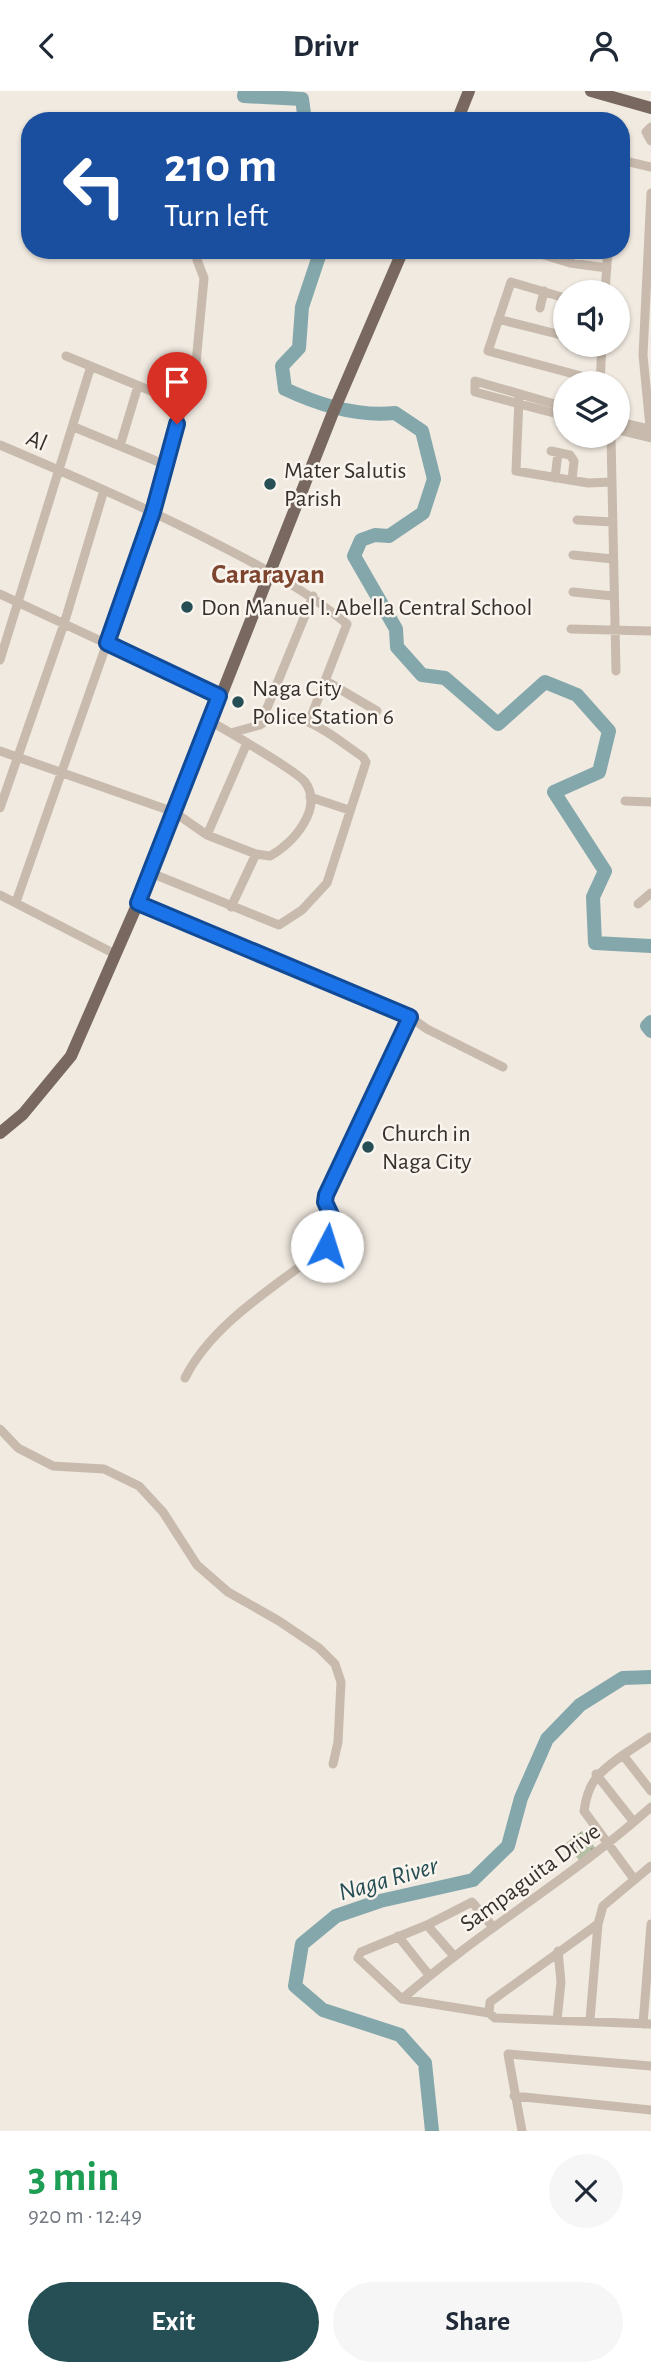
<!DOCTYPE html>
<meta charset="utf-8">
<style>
:root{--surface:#fff;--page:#f6f6f7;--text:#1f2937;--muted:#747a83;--accent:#264f55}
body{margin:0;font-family:"Alegreya Sans",sans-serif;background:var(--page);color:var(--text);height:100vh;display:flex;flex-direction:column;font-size:26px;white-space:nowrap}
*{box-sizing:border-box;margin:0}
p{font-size:23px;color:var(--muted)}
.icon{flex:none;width:38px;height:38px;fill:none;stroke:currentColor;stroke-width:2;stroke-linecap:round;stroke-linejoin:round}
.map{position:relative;height:2040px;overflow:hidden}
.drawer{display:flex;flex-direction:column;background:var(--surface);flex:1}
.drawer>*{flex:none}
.top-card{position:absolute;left:21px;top:21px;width:609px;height:147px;border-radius:28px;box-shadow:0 2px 5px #0004;background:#1a4fa0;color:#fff;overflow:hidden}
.buttons{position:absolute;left:553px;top:189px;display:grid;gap:14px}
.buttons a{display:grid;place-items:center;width:77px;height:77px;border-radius:50%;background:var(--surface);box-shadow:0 2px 5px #0004;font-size:35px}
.pin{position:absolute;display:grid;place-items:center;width:60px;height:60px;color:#fff;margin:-72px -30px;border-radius:50% 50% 50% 0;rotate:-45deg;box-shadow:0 0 7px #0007}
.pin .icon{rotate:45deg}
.me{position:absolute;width:77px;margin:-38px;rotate:5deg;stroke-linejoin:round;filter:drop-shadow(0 0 5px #0008)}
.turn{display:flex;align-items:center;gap:24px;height:147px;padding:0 28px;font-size:32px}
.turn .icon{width:91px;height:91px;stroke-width:2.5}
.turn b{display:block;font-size:49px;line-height:60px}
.round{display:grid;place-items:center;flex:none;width:74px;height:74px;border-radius:37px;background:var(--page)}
.summary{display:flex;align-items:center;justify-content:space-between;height:119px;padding:0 28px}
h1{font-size:42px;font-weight:700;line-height:52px;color:#1e9e55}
.primary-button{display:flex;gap:14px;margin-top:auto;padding:14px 28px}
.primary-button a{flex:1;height:80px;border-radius:42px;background:var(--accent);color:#fff;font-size:28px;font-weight:700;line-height:80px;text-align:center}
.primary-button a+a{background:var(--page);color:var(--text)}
header{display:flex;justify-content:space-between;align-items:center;height:91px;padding:0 28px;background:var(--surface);font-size:32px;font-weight:700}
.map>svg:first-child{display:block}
.park{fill:url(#park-tufts)}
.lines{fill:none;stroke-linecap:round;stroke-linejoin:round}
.river{stroke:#83a7ab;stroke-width:14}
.minor{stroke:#c8bbae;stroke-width:9}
.major{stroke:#78685f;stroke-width:12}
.route-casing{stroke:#114b97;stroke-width:18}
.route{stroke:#1a73e8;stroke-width:12}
.poi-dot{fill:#264f55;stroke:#f9f4ed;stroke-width:2.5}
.labels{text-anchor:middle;stroke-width:5;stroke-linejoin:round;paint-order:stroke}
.street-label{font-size:24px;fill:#38302c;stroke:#f9f4ed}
.poi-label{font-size:24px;fill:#38302c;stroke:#f9f4ed;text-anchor:start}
.water-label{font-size:26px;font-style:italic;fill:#264f55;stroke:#f9f4ed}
.quarter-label{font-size:28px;font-weight:bold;fill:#7e452e;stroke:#f9f4ed}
</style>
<header><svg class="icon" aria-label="back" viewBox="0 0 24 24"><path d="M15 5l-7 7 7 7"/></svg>Drivr<svg class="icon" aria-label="person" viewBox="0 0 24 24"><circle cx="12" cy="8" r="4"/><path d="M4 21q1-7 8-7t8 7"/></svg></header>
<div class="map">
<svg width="651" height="2040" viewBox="0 0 651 2040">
<defs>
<pattern id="park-tufts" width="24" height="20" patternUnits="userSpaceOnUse" patternTransform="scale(1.75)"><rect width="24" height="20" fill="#b4bfa3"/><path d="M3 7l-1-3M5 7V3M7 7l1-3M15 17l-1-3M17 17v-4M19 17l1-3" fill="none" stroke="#939c85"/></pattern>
</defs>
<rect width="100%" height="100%" fill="#f1eae1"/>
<path class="park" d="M582,1740L597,1759L581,1772L566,1752Z"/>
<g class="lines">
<path class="river" d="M245,0L244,5L302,8L305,30
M321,159L302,216L299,257L282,275L285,298C319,314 358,326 395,322L422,340L434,388L423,422L389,445L375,444L361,449L354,465L396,538L397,556L422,584L445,587L498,633L545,591L577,604L609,640L599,681L554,701L605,780L593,806L595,852L651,855
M651,931L647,935L651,940
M432,2040L425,1972L400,1944L323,1919L295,1895L302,1853L336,1825L380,1810L473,1789L508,1755L521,1707L547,1648L580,1614L623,1587L651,1586"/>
<path class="minor" d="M651,36L646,41L651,50
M621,69L651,76
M651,102L643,264L651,346
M528,159L570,172L607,177
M570,172L571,159
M605,201L608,159
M565,207L511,191L488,260L600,290
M540,217L544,200
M498,228L565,245
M66,265L183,313
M600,292L602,254
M519,307L516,380L588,392L612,391
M565,316L475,290V301L565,325
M618,331L649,338
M74,336L166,374
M618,339L651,347
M611,345L616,580
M0,354C73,385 145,416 215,452C262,476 306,499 347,533L309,631
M120,355L138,295
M551,360L570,364L574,370L572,389
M555,387L558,362
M577,429L612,431
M573,464L613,468
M573,501L613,505
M0,503L219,605
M571,538L651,540
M0,569L91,275
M326,590L377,620
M234,641L260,634L313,505
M0,660L174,721L207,744L256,763L270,765C293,753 324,717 305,691C298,681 223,637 209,630
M310,706L349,719
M625,710L651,711
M0,717L64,533L104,399
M207,744L247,652
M151,782L279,834L302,819L327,792L366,671L363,666C333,646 296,610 260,634
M0,804L115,863
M16,811L153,421L196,272L204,187L197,169
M138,812L410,926L427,938L503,976
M638,813L651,802
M231,816L256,763
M185,1287C213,1231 278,1194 327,1155L332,1126L325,1111L326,1104L410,926
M0,1338L18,1357L53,1375L104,1378L139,1395L163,1421L197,1474L228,1501L279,1530L319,1557L335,1573L341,1591L338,1651L333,1673
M650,1646L623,1664L651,1700
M623,1664C599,1681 588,1690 584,1720L634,1788
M596,1683L633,1730
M427,1834L454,1865
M493,1836L472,1811L427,1834L361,1861L358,1867L402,1908L489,1922L495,1927L651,1933
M398,1845L429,1884
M402,1908C481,1839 573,1786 651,1716
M489,1922L490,1911L598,1833
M557,1929L561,1891L558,1860
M590,1929L598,1833L603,1815L651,1775
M643,1933L651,1833
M514,2005L651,2019
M522,2040L508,1963L651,1975"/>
<path class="major" d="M591,0L651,17
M457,30L469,0
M0,1042L23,1023L71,965L151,782L332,324L403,159"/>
</g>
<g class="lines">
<g class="route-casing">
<path id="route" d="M177,333L153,421L107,552L219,605L138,812L410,926L326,1104L325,1111L332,1126L327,1155"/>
</g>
<use href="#route" class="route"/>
</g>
<g class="poi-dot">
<circle cx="270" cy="393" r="7"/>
<circle cx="187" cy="516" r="7"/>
<circle cx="238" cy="611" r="7"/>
<circle cx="368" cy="1056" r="7"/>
</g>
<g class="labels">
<g class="street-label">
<text transform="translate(37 349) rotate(23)" y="8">Al</text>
<text transform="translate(530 1786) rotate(-36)" y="8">Sampaguita Drive</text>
</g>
<g class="poi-label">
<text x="284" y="387">Mater Salutis<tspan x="284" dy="28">Parish</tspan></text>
<text x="201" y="524">Don Manuel I. Abella Central School</text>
<text x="252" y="605">Naga City<tspan x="252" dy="28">Police Station 6</tspan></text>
<text x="382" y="1050">Church in<tspan x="382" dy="28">Naga City</tspan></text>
</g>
<g class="water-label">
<text transform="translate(388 1787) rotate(-16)" y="9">Naga River</text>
</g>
<g class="quarter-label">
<text x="268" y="492">Cararayan</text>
</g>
</g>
</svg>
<div class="buttons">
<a><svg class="icon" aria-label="sound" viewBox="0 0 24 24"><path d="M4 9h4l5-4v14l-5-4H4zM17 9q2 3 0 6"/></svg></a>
<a><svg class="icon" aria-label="layers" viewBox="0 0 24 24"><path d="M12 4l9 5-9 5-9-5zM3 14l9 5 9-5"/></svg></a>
</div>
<div class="pin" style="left:177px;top:333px;background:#d93025"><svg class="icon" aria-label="arrive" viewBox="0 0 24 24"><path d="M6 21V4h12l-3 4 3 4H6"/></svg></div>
<svg class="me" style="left:327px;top:1155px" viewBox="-20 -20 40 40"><circle r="19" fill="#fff"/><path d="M0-13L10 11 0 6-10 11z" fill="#1a73e8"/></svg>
<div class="top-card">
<div class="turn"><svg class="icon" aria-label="left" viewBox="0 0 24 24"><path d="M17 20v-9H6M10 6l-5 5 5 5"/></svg><div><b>210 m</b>Turn left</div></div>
</div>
</div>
<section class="drawer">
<div class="summary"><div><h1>3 min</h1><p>920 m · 12:49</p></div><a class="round"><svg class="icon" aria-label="close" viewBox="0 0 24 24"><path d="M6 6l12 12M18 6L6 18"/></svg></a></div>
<div class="primary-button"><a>Exit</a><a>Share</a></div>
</section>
